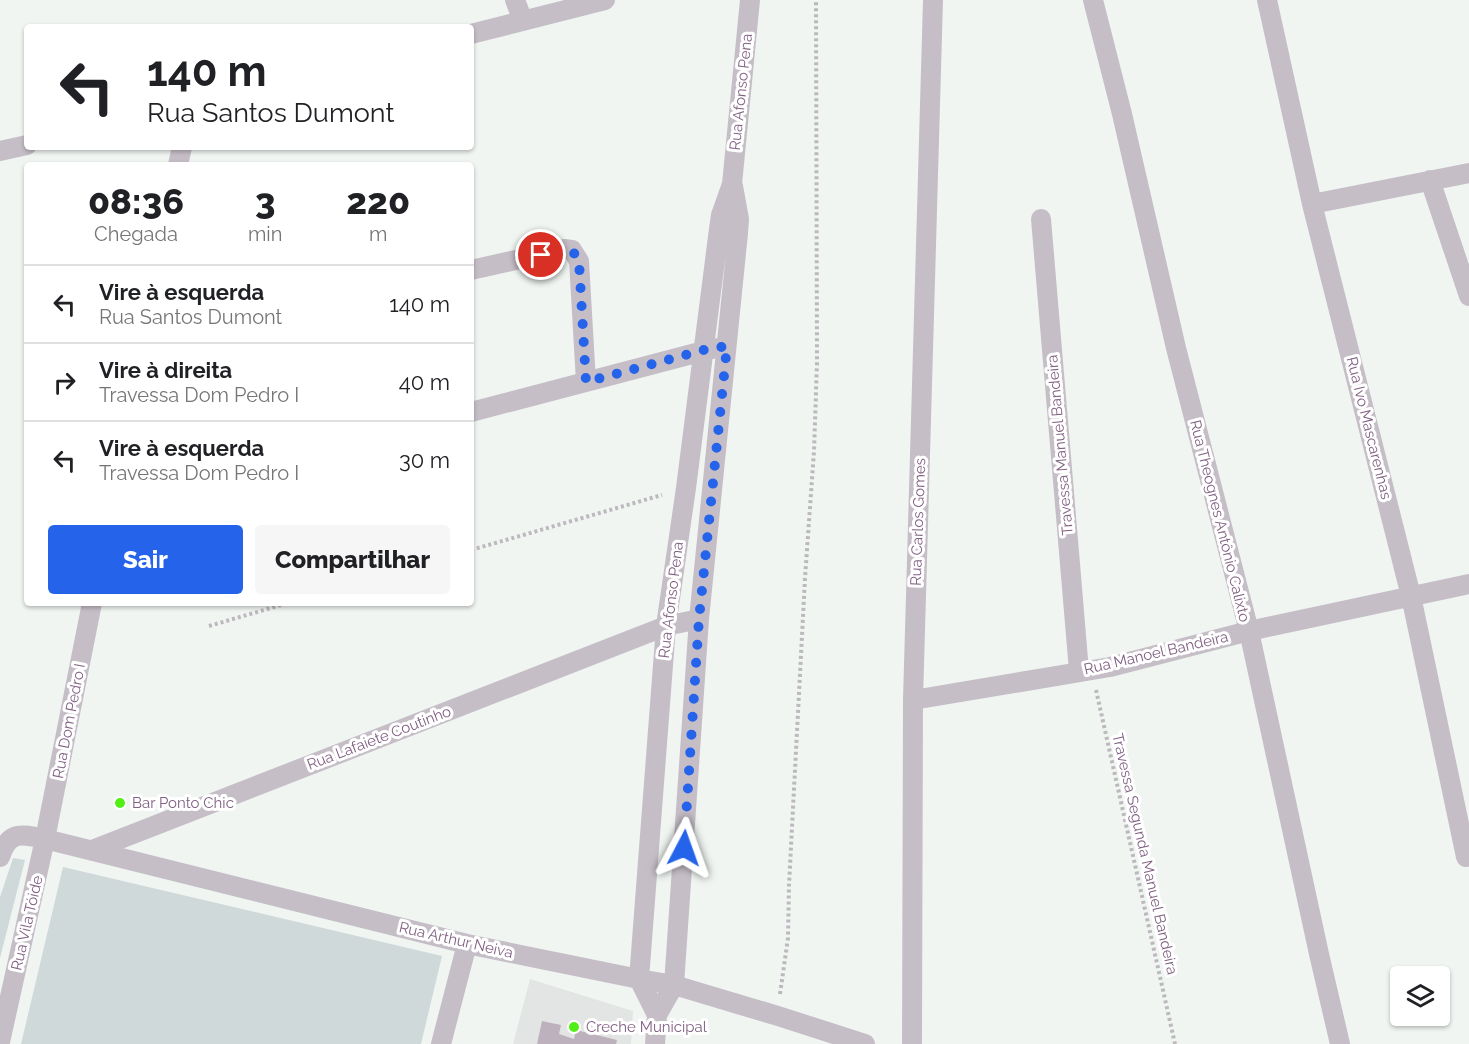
<!DOCTYPE html>
<html lang="pt">
<meta charset="utf-8">
<style>
:root{--surface:#fff;--page:#f6f6f6;--text:#202124;--muted:#757577;--line:#e0e0e0;--accent:#2563eb}
body{margin:0;font-family:Raleway,sans-serif;background:var(--page);color:var(--text);height:100vh;display:flex;flex-direction:column;font-size:22px;white-space:nowrap}
*{box-sizing:border-box;margin:0}
p{font-size:20px;color:var(--muted)}
.icon{flex:none;width:33px;height:33px;fill:none;stroke:currentColor;stroke-width:2;stroke-linecap:round;stroke-linejoin:round}
.map{position:relative;flex:1;overflow:hidden}
.panel{position:absolute;left:24px;top:162px;width:450px;height:444px;display:flex;flex-direction:column;background:var(--surface);border-radius:6px;box-shadow:0 2px 4px #0004}
.panel>*{flex:none}
.top-card{position:absolute;left:24px;top:24px;width:450px;height:126px;border-radius:6px;box-shadow:0 2px 4px #0004;background:#fff;color:var(--text);overflow:hidden}
.tools{position:absolute;left:1390px;top:966px;display:grid;gap:12px}
.tools a{display:grid;place-items:center;width:60px;height:60px;border-radius:6px;background:var(--surface);box-shadow:0 2px 4px #0004;font-size:30px}
.pin{position:absolute;display:grid;place-items:center;width:51px;height:51px;color:#fff;margin:-26px;border:3px solid #fff;border-radius:50%;box-shadow:0 2px 6px #0007}
.me{position:absolute;width:66px;margin:-33px;rotate:4deg;stroke-linejoin:round;filter:drop-shadow(0 0 4px #0008)}
.turn{display:flex;align-items:center;gap:21px;height:126px;padding:0 24px;font-size:27px}
.turn .icon{width:78px;height:78px;stroke-width:2.5}
.turn b{display:block;font-size:42px;line-height:51px}
.eta{display:flex;justify-content:space-evenly;align-items:center;height:102px;text-align:center}
.eta b{font-size:36px;font-weight:800;line-height:42px}
.action{display:flex;gap:12px;margin-top:auto;padding:12px 24px}
.action a{flex:1;height:69px;border-radius:6px;background:var(--accent);color:#fff;font-size:24px;font-weight:800;line-height:69px;text-align:center}
.action a+a{background:var(--page);color:var(--text)}
ul{padding:0;list-style:none}
li{display:flex;align-items:center;gap:18px;height:78px;padding:0 24px;border-top:2px solid var(--line)}
li div{flex:1}
li b{display:block;font-size:22px}
li em{font-style:normal}
.map>svg:first-child{display:block}
.built{fill:#e3e5e5}
.green{fill:#cfd9da}
.building{fill:#bcb1bd}
.lines{fill:none;stroke-linecap:round;stroke-linejoin:round}
.path{stroke:#bdb8be;stroke-width:4;stroke-dasharray:3 3;stroke-linecap:butt}
.minor{stroke:#c6bec7;stroke-width:20}
.route{stroke:#2563eb;stroke-width:10;stroke-dasharray:0 18}
.poi-dot{fill:#51f014;stroke:#fff;stroke-width:2}
.labels{text-anchor:middle;stroke-width:6;stroke-linejoin:round;paint-order:stroke}
.street-label{font-size:15px;fill:#816183;stroke:#fff}
.poi-label{font-size:15px;fill:#816183;stroke:#fff;text-anchor:start}
</style>
<div class="map">
<svg width="1469" height="1044" viewBox="0 0 1469 1044">
<rect width="100%" height="100%" fill="#f0f5f2"/>
<path class="built" d="M530,979L633,1011L631,1044H513Z"/>
<path class="green" d="M13,858L25,860L0,958V897Z
M63,867L442,956L421,1044H21Z"/>
<path class="building" d="M542,1021L561,1025L559,1034L574,1039L576,1030L617,1040L616,1044H537Z"/>
<g class="lines">
<path class="path" d="M471,550L662,495
M209,626L288,603
M1096,690L1175,1044
M780,994L788,938L789,885L805,578L814,451L817,363L816,0"/>
<path class="minor" d="M515,0L523,21
M1093,0L1122,114L1176,348L1249,631L1319,954L1340,1044
M1267,0L1312,204L1411,596L1466,857
M471,34L605,0
M0,151L27,145
M178,165L182,147
M1430,180L1469,296
M1312,204L1469,173
M1041,219L1079,671
M471,270L564,249L572,250L579,261L586,382
M471,412L715,348
M913,700L1110,667L1249,631L1469,584
M92,850L666,626L699,619
M0,857C9,830 22,834 45,839L467,944L639,979L674,985L778,1016L865,1044
M657,1015L639,979L666,626L686,488L719,229L721,215L732,184L750,0
M0,1042L45,839L92,603
M441,1044L467,944
M655,1044L657,1015L674,985L699,619L738,233L739,219L733,186
M912,1044L913,700L933,0"/>
</g>
<g class="lines">
<path class="route" d="M541,255L564,249L572,250L579,261L586,382L704,350L727,346L699,619L684,848"/>
</g>
<g class="poi-dot">
<circle cx="120" cy="803" r="6"/>
<circle cx="574" cy="1027" r="6"/>
</g>
<g class="labels">
<g class="street-label">
<text transform="translate(741 92) rotate(-84)" y="5">Rua Afonso Pena</text>
<text transform="translate(1369 428) rotate(76)" y="5">Rua Ivo Mascarenhas</text>
<text transform="translate(1060 445) rotate(-95)" y="5">Travessa Manuel Bandeira</text>
<text transform="translate(1220 521) rotate(76)" y="5">Rua Theognes Antônio Calixto</text>
<text transform="translate(918 522) rotate(-88)" y="5">Rua Carlos Gomes</text>
<text transform="translate(671 600) rotate(-83)" y="5">Rua Afonso Pena</text>
<text transform="translate(1156 653) rotate(-13)" y="5">Rua Manoel Bandeira</text>
<text transform="translate(69 721) rotate(-79)" y="5">Rua Dom Pedro I</text>
<text transform="translate(379 738) rotate(-21)" y="5">Rua Lafaiete Coutinho</text>
<text transform="translate(1145 854) rotate(77)" y="5">Travessa Segunda Manuel Bandeira</text>
<text transform="translate(27 923) rotate(-77)" y="5">Rua Vila Tóide</text>
<text transform="translate(456 940) rotate(13)" y="5">Rua Arthur Neiva</text>
</g>
<g class="poi-label">
<text x="132" y="808">Bar Ponto Chic</text>
<text x="586" y="1032">Creche Municipal</text>
</g>
</g>
</svg>
<div class="tools">
<a><svg class="icon" aria-label="layers" viewBox="0 0 24 24"><path d="M12 4l9 5-9 5-9-5zM3 14l9 5 9-5"/></svg></a>
</div>
<div class="pin" style="left:541px;top:255px;background:#d93025"><svg class="icon" aria-label="arrive" viewBox="0 0 24 24"><path d="M6 21V4h12l-3 4 3 4H6"/></svg></div>
<svg class="me" style="left:684px;top:848px" viewBox="-20 -20 40 40"><path d="M0-17L14 15 0 8-14 15z" fill="#2563eb" stroke="#fff" stroke-width="4"/></svg>
<div class="top-card">
<div class="turn"><svg class="icon" aria-label="left" viewBox="0 0 24 24"><path d="M17 20v-9H6M10 6l-5 5 5 5"/></svg><div><b>140 m</b>Rua Santos Dumont</div></div>
</div>
<section class="panel">
<div class="eta">
<div><b>08:36</b><p>Chegada</p></div>
<div><b>3</b><p>min</p></div>
<div><b>220</b><p>m</p></div>
</div>
<ul>
<li><svg class="icon" aria-label="left" viewBox="0 0 24 24"><path d="M17 20v-9H6M10 6l-5 5 5 5"/></svg><div><b>Vire à esquerda</b><p>Rua Santos Dumont</p></div><em>140 m</em></li>
<li><svg class="icon" aria-label="right" viewBox="0 0 24 24"><path d="M7 20v-9h11M14 6l5 5-5 5"/></svg><div><b>Vire à direita</b><p>Travessa Dom Pedro I</p></div><em>40 m</em></li>
<li><svg class="icon" aria-label="left" viewBox="0 0 24 24"><path d="M17 20v-9H6M10 6l-5 5 5 5"/></svg><div><b>Vire à esquerda</b><p>Travessa Dom Pedro I</p></div><em>30 m</em></li>
</ul>
<div class="action"><a>Sair</a><a>Compartilhar</a></div>
</section>
</div>
